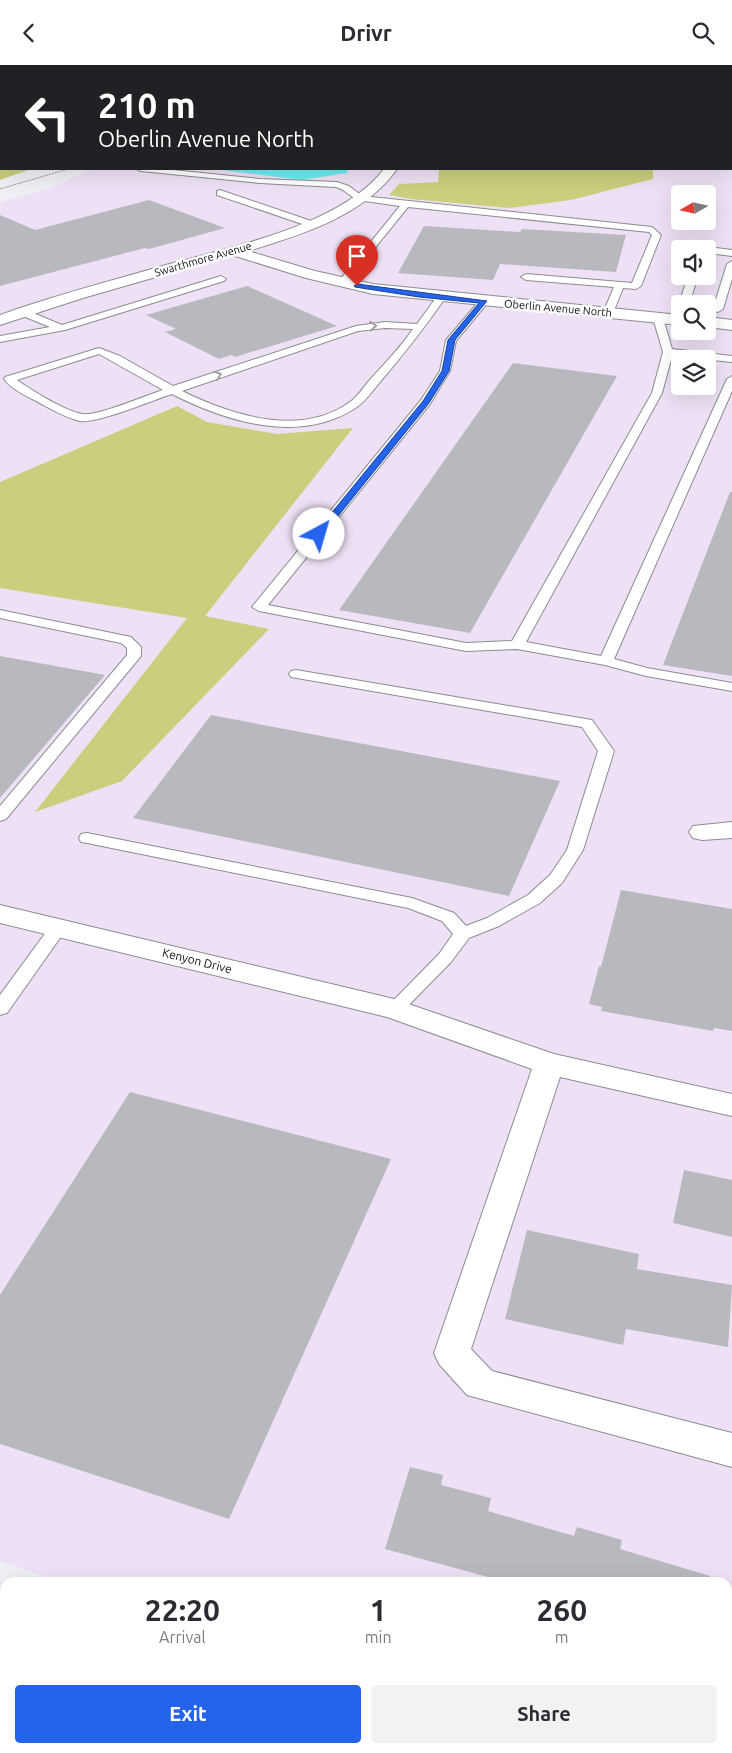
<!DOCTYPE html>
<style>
:root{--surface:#fff;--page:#f2f2f3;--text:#2b2b33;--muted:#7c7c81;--accent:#2563eb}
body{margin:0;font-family:Ubuntu,sans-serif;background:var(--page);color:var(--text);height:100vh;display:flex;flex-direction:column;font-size:19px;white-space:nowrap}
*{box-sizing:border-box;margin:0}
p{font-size:16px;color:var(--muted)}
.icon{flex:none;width:28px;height:28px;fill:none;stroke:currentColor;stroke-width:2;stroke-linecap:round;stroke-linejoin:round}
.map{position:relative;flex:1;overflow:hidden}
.details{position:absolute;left:0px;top:1512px;width:732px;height:176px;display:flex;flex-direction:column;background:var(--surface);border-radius:15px 15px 0 0;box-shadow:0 5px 20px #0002}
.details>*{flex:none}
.top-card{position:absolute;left:0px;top:0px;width:732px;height:105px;box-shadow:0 5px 20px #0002;background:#202124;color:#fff;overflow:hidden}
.needle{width:32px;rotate:261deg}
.controls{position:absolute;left:671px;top:120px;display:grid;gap:10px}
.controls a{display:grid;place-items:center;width:45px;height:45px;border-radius:5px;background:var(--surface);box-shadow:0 5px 20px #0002;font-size:25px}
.pin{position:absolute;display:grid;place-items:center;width:42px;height:42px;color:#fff;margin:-51px -21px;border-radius:50% 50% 50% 0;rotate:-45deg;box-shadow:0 0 5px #0007}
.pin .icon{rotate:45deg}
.me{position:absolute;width:55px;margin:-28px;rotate:39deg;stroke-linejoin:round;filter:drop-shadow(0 0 4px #0008)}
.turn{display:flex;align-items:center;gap:18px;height:105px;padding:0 15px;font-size:22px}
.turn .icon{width:65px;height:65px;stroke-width:2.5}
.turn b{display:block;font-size:35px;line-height:42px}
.eta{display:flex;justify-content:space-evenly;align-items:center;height:85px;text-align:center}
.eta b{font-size:30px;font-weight:700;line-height:35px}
.action{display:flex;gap:10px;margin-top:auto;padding:10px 15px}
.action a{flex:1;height:58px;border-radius:5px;background:var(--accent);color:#fff;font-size:20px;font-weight:700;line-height:58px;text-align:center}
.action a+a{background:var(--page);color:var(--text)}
header{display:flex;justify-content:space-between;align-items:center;height:65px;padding:0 15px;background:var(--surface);font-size:22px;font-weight:700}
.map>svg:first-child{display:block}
.industrial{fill:#eee1f5;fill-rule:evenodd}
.green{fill:#c9cf7c}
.water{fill:#68eef1}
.building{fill:#b8b9be}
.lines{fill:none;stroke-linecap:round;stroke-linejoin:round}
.service-casing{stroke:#8b8c90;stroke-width:2}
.minor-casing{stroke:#8b8c90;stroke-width:2}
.secondary-casing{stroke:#8b8c90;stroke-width:2}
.path{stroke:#8f9093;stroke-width:1;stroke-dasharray:2 1;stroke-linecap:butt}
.service{fill:#fff;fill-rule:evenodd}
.minor{fill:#fff;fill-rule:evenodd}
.secondary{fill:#fff;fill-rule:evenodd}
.oneway{stroke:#9f9fa0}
.route{fill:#2563eb;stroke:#184099}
.labels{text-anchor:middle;stroke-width:5;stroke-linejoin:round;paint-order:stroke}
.far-street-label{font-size:11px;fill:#0f1011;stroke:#fdfeff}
.street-label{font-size:12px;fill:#0f1011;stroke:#fdfeff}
</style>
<header><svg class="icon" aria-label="back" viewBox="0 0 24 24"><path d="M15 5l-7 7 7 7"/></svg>Drivr<svg class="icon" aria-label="search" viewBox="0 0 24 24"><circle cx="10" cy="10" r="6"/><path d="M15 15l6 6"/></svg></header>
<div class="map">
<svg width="732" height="1688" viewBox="0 0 732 1688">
<rect width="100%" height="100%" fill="#eff0f5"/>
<path class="industrial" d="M92,0H732V1688H574L561,1684H728V1518H64L0,1496V137L48,124L92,104H731V1ZM680,129H708V156H680ZM680,184H708V211H680ZM680,239H708V266H680ZM680,294H708V321H680Z"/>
<path class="green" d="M0,0H92L1,1V104H31L0,115Z
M439,104H653V114L571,135L509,143L411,134L389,130L399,119L438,117Z
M177,341L207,357L277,369L353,363L205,551L269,564L122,716L35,747L187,553L0,523V417Z"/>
<path class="water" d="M213,104H348L347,108L302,115Z"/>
<path class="building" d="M149,135L225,163L149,184L145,183L0,221V150L35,165Z
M424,161L520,167L522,164L626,170L616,207L500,199L493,215L398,208Z
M247,221L337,261L235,292L231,290L219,294L165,267L176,264L146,250Z
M513,298L617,311L470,568L339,545Z
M730,427H732V611L663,600Z
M0,591L105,610L0,733Z
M211,650L560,716L509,831L133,753Z
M621,825L732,844V966L714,963L713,966L601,946L602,942L589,939L599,901L601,902Z
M130,1027L391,1094L229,1454L0,1379V1230Z
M684,1105L732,1115V1172L673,1158Z
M527,1165L639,1189L637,1204L732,1220L728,1282L626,1264L623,1280L505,1254Z
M410,1402L443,1410L441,1420L491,1433L488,1446L574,1471L577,1462L622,1475L620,1484L710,1511L709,1518H510L385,1484Z"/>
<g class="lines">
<g class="service-casing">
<path id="service" d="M180,0H200V1H180Z
M488,0H494V1H488Z
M555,0H562V1H555Z
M668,0H674V1H668Z
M731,48H732V52H731Z
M137,104H163L260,114L337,117L349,121L362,131L652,162L661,170L641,221L636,224L623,223L613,248L608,251L603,248L614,222L526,215L521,212L526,209L632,218L652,170L649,167L408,142L345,220L342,221L337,218L339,216L400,141L357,135L343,125L336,122L260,118L141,106Z
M220,125L314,157L315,159L311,162L308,161L217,130V126Z
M708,182L732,185V191L708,188V184H704Z
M732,196V214L723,244L718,247L714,246L713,244L727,199Z
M221,211L226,214L224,216L65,265L0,277V271L50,262L18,249V245H26L62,260Z
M688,211H698L689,239H680V240L679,239Z
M441,229L446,232C425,262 404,289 380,317C373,325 366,336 357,342C301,380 227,357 172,329C153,335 97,359 80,356C66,353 51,344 38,337C27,331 12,325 4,314L5,312L99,283L120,291L173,321L356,261L385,257L417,259L438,230ZM385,263L413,264C400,283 383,300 368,317C363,323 357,332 350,337C300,373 231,350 182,326L358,266ZM99,289L163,325C147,330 96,352 82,349C65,346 31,325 17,315Z
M484,233L489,236L456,276L450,306L430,339L268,540L466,578L512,576L652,328L663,287L653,253L658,250L663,253L672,284L732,291V297L672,291L662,328L526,577L601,591L727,314L732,311V326L614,594L647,603L732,618V626L646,611L605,600L517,584L466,586L259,546L252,542L421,335L440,306L446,275L481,234Z
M0,545L131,572L141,582V591L6,754L0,756V741L127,590V583L121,578L0,553Z
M296,605L592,655L614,686L583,785L562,818L540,838L499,861L469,873L451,897L401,948L394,950L387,948L385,944L439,889L453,869L442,856L408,843L87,778L81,777L79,773L81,769L87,768L412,833L454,848L466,861L487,853L528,830L550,810L567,785L598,686L582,662L291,612L289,609L291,606Z
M58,857L64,859L67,863L7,948L0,950V930L52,859Z"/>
</g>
<g class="minor-casing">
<path id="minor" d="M338,0H349V1H338Z
M731,30H732V36H731Z
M384,104H397C364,151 301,170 248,186L315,206L373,219L680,250V260L373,229L306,213L232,190L83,233L0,260V250L20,243C68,227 117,214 166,200C232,182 341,160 384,104Z
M708,252L732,255V265L708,262Z
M732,757V773L702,775L693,773L689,767L693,761Z
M0,840L394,934L554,989L732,1029V1051L560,1012L471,1284L492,1306L732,1368V1402L467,1330L439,1299L434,1288L532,1004L387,952L0,858Z"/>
</g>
<g class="secondary-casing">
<path id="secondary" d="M0,1578L5,1579V1621L0,1620Z
M221,1684H275L277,1688H223Z"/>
</g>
<path class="path" d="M0,124L68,104"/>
<use href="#service" class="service"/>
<use href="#minor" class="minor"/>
<use href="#secondary" class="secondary"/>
</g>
<defs><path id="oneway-chevron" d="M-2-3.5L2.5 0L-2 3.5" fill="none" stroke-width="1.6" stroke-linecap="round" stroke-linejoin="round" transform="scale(1.25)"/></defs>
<g class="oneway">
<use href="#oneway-chevron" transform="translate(373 261) rotate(-5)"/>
<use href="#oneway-chevron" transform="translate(218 310) rotate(-19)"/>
</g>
<path class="route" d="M357,219L487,236L455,275L449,306L429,338L322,471H316V467L423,336L442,306L448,275L479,238L419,232L355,222L354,221Z"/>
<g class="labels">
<g class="far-street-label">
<text transform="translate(203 194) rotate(-16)" y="4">Swarthmore Avenue</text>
<text transform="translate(558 243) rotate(5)" y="4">Oberlin Avenue North</text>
</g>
<g class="street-label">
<text transform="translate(197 896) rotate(14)" y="4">Kenyon Drive</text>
</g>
</g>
</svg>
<div class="controls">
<a><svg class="needle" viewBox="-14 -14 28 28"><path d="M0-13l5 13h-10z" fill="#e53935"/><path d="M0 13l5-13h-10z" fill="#7c7c81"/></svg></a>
<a><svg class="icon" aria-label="sound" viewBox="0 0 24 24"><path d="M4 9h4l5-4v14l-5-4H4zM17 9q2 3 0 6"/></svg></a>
<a><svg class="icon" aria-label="search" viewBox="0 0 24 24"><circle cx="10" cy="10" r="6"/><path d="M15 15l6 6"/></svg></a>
<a><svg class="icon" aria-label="layers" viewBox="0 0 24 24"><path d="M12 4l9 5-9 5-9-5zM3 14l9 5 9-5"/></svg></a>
</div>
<div class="pin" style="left:357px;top:221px;background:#d93025"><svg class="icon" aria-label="arrive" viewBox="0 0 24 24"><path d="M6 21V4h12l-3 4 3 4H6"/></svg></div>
<svg class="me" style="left:319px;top:469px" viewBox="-20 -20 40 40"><circle r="19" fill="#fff"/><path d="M0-13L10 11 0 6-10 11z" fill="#2563eb"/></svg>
<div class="top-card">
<div class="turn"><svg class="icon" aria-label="left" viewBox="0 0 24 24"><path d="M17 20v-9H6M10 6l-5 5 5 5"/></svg><div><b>210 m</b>Oberlin Avenue North</div></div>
</div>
<section class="details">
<div class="eta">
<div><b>22:20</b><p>Arrival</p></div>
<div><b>1</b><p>min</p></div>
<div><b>260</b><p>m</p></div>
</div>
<div class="action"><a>Exit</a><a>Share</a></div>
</section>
</div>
